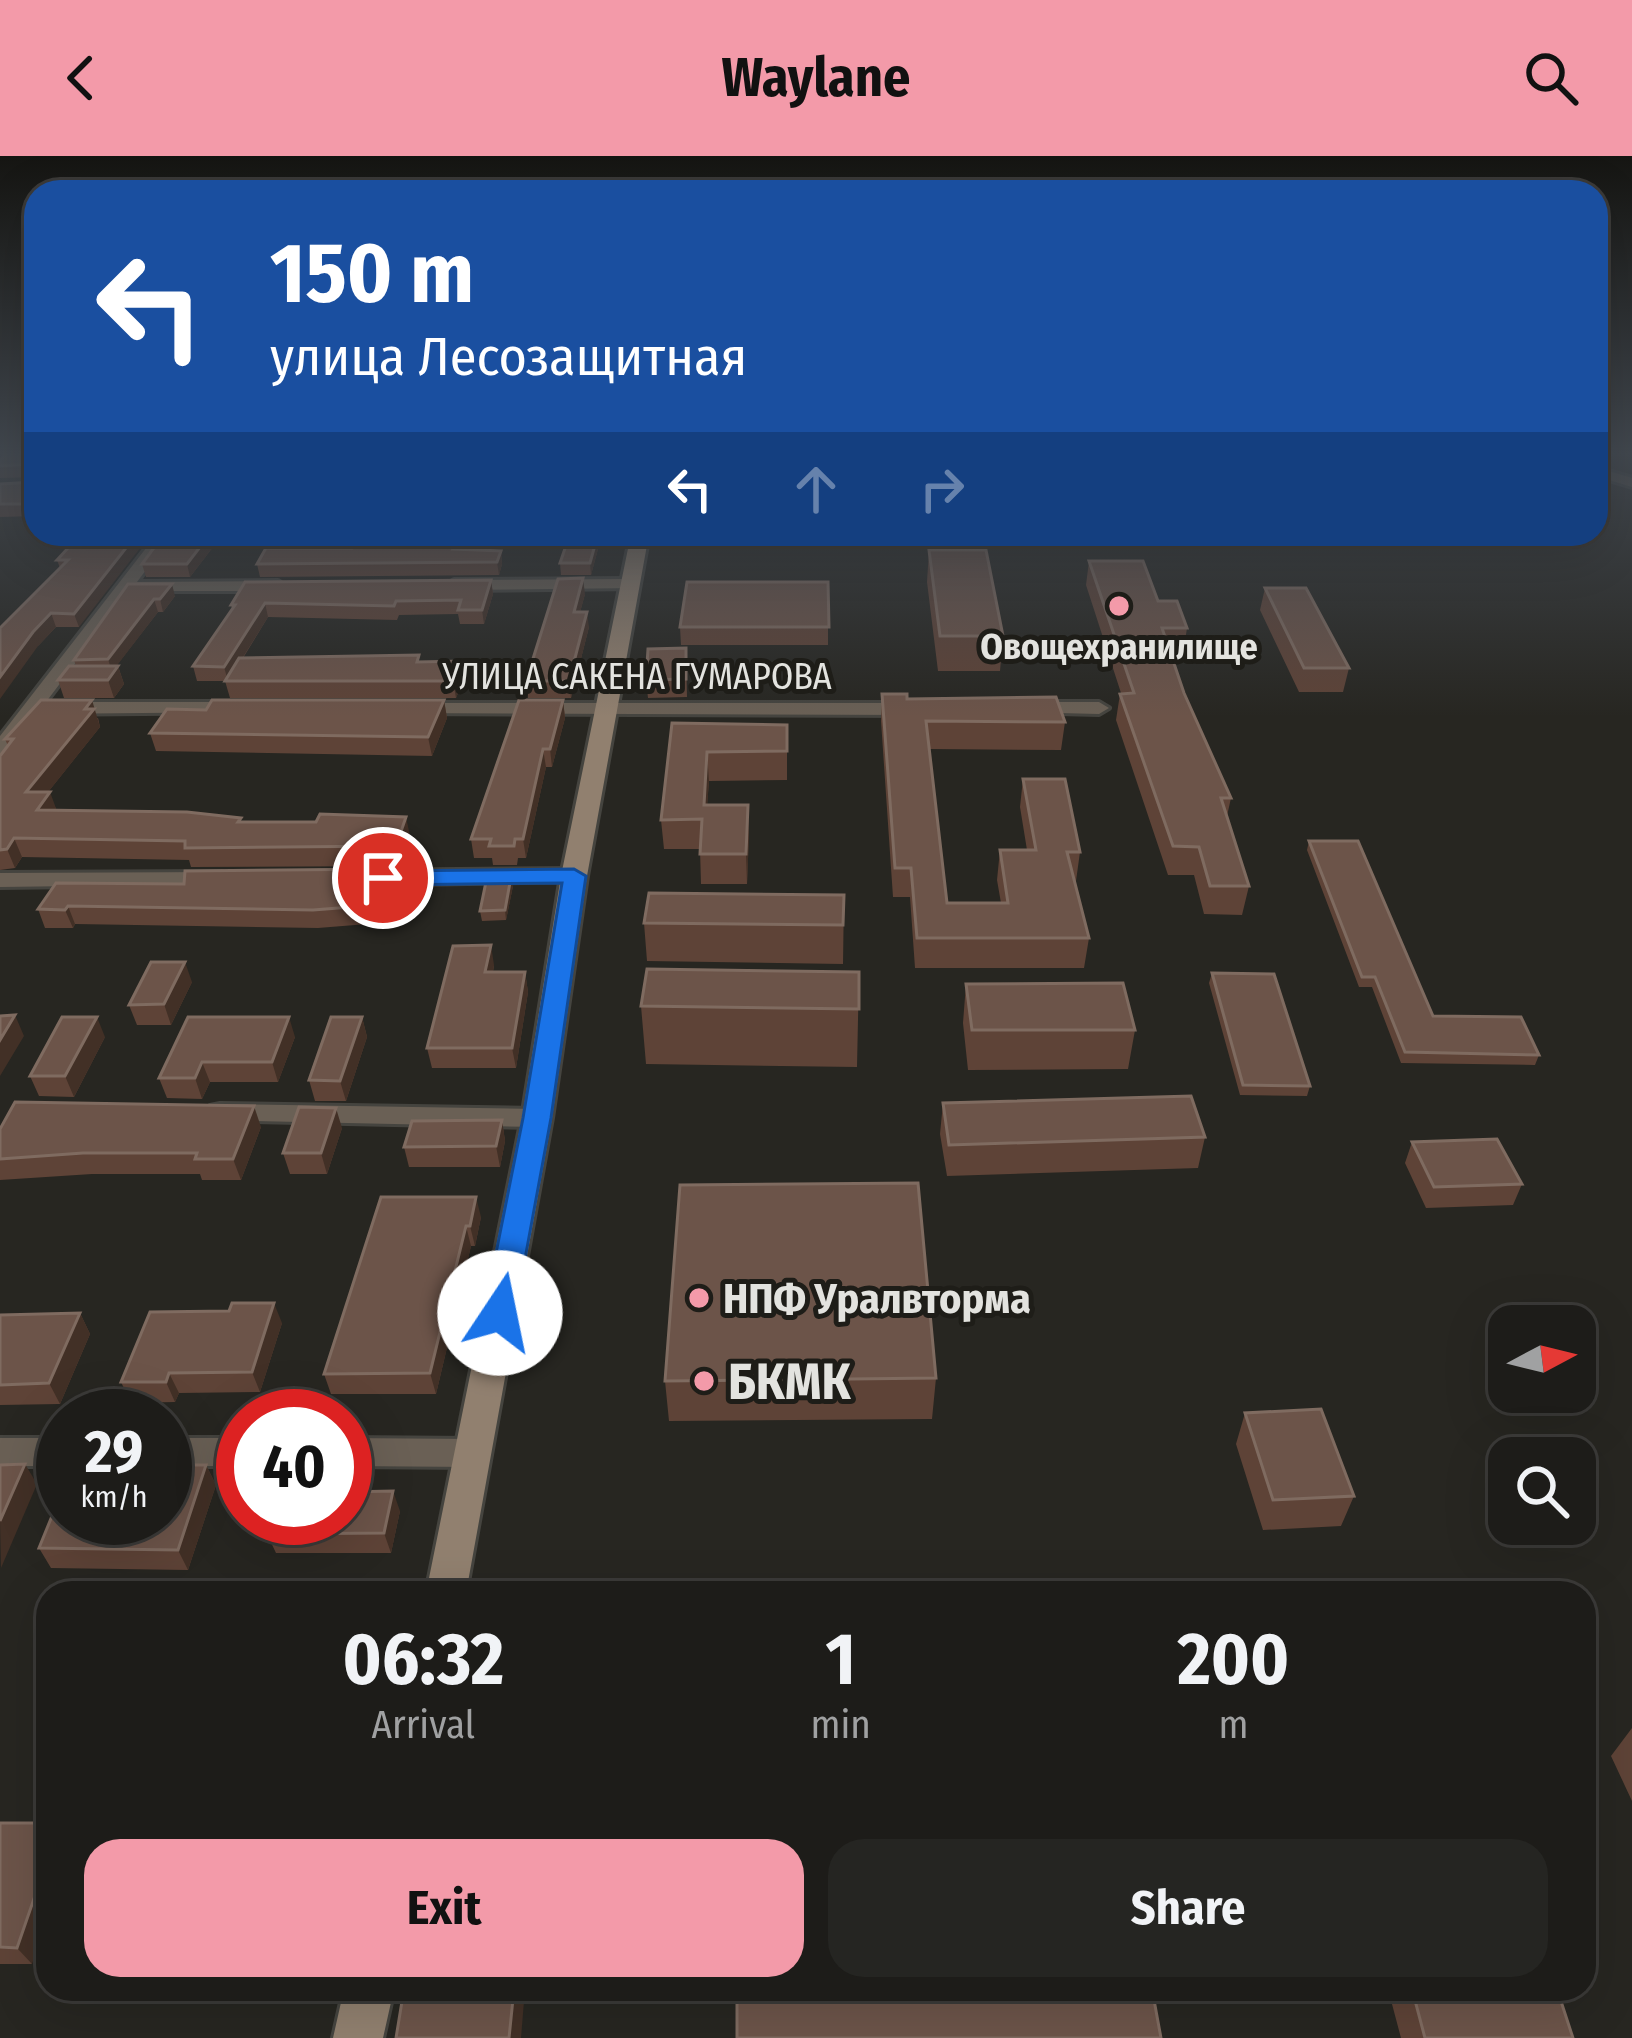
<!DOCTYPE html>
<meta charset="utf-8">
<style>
:root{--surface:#1d1c19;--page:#252522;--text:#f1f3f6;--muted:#a0a1a2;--line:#3b3a38;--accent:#f39aa9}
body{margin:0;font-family:"Fira Sans Condensed",sans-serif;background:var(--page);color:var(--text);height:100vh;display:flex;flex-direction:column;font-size:45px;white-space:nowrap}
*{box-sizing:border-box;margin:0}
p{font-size:39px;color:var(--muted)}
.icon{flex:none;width:66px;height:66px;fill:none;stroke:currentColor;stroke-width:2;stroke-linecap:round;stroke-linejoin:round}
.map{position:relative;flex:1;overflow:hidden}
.panel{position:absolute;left:36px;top:1425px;width:1560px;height:420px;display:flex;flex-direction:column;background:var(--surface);border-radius:36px;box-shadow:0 12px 48px #0002,0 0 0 3px var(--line)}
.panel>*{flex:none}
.guide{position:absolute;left:24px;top:24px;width:1584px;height:366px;border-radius:36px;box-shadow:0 12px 48px #0002,0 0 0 3px var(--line);background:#1a4fa0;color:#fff;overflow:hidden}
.needle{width:78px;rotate:83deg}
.fabs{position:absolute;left:1488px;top:1149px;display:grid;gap:24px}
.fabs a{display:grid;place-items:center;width:108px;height:108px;border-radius:24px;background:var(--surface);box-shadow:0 12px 48px #0002,0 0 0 3px var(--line);font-size:60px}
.speed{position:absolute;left:36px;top:1233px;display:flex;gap:24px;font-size:60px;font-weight:700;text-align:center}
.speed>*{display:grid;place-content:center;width:156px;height:156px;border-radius:50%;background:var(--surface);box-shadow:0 12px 48px #0002,0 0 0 3px var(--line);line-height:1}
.speed small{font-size:30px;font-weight:400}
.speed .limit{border:18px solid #d22;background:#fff;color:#111}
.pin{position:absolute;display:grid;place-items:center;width:102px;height:102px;color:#fff;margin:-51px;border:6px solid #fff;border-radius:50%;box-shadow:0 3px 12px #0007}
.me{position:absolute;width:132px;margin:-66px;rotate:11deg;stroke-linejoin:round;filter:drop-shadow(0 0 9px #0008)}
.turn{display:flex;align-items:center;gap:42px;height:252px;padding:0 48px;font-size:54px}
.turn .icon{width:156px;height:156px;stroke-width:2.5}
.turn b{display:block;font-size:84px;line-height:102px}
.lanes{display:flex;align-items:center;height:114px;padding:0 48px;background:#0003;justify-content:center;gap:60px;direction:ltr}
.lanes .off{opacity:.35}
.eta{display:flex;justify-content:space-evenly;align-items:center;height:204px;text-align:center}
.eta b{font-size:72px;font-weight:700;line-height:84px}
.cta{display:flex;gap:24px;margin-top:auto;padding:24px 48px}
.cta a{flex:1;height:138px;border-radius:36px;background:var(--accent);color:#111;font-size:48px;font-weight:700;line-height:138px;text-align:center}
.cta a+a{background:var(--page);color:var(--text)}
header{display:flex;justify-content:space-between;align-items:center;height:156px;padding:0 48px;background:var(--accent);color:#111;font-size:54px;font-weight:700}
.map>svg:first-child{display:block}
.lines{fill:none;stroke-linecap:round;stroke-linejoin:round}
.street-casing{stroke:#45443f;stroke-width:6}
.secondary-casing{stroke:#45443f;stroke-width:6}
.street{fill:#6a6055;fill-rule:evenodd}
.secondary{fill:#91806f;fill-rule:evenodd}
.wall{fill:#5e4337}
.shaded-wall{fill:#423026}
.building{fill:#6c5449;stroke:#7f6b60;stroke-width:3}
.route{fill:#1a73e8;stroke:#114b97;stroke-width:3}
.poi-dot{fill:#f39aa9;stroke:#1e1d18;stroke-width:4.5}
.labels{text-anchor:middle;stroke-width:10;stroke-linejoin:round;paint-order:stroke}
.far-poi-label{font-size:36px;font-weight:bold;fill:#e3e3df;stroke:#1e1d18}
.far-street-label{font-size:36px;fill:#e3e3df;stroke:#1e1d18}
.poi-label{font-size:42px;font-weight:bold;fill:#e3e3df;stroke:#1e1d18;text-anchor:start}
.near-poi-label{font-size:51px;font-weight:bold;fill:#e3e3df;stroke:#1e1d18;text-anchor:start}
</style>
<header><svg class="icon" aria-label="back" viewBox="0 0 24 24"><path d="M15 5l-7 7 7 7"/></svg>Waylane<svg class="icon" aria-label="search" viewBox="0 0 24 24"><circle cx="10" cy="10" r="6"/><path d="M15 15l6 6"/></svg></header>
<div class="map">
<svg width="1632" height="1882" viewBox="0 0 1632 1882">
<rect width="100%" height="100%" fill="#272621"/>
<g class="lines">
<g class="street-casing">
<path id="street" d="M1596,311L1632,322V331L1596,320Z
M157,378H173L137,426L278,425L286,430L278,435H130L46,546H243L253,552L250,556L37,558L7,597L0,599V580Z
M630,423L636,424V432L454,434L446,429L454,424Z
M1026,546H1099L1109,552L1099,558L1019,556L1016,552Z
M408,547H915L925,553L915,559L401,557L398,553Z
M574,713L585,720L582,725L356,729L345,722L356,715Z
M222,716L233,723L230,728L0,731V717Z
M220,948L537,953L551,962L537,971L210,964L206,957L210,950Z
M0,1282H63V1310H0Z
M165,1282H243V1310H165Z
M345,1282L473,1283L485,1287L490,1297L485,1307L473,1311L345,1310Z"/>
</g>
<g class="secondary-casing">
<path id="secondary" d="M631,378H649L587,720L552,962L466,1437H426L522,962L561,720Z
M344,1833H394L383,1882H333Z"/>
</g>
<use href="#street" class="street"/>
<use href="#secondary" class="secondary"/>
</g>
<path class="wall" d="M36,297V360L0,361V328L35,326L36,321L0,322V304Z
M81,378L79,471H56L38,490L60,412L57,404Z
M223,378L190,421H146L142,408Z
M360,378H469L461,394L501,395L502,408L499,419L260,421L257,408L352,392Z
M570,378H602L591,419H561L560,407Z
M929,394L1003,480L1000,515H938L927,426Z
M1089,405L1158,445L1187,472L1183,498H1171L1184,537L1231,642L1227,660L1249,730L1242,759L1204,758L1194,719H1168L1116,564L1120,538L1121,537L1086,429Z
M491,424L493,438L484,468H460L458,458L399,459L397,464L268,461L243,502L421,506L464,521L456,542H230L225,525H197L193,510L232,453L231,449Z
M828,426V489H681L680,471Z
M128,428L175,440L163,456H158L116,510H118L124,528L114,542H64L58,524L76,510L74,504Z
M1265,432L1349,512L1343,536H1299L1260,454Z
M585,438L580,456L589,471L571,542H528L526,525Z
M686,492L687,541L648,542L646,524Z
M882,538L1065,566L1061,594L929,593L947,747H1001L997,724L1000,694H1027L1020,651L1023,623L1080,696L1076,725H1074L1089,782L1084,812H915L910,741H893L881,565Z
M444,544L447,562L432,600L156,595L150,577L206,554Z
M563,544L565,562L552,611H546L526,702H518L517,709H493L492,702H474L471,683Z
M98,562L100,571L48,636L57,655L242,666L410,680L400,710L191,711L189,704L22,701L15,712L0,714V600L8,590L5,583Z
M672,567L787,569V624L709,625L707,649L749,678L747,728H701L700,693H664L661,664Z
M1309,685L1433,860L1539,899L1535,909L1401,907L1372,831H1359L1307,694Z
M389,713L393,731L380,767L318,772L75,768L73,772H45L38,753L184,728Z
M513,730L506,764L482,765L480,755Z
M844,739L843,808L647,805L644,767Z
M494,809L493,816H525L528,836L516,912H432L427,892Z
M859,816L857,911L646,908L641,850Z
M1212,817L1310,930L1307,940L1240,939L1209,827Z
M192,826L171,869H137L129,849Z
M966,828L1135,874L1128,913L968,914L963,867Z
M188,861L295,881L278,926H210L202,943L167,942L159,922Z
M362,861L367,881L346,945H315L309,924Z
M105,881L74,941L39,940L30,920Z
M943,947L1205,981L1198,1012L947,1020L940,978Z
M502,964L505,985L500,1011H409L404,991Z
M261,971L241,1024H202L200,1018H92L0,1024V973Z
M342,972L327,1018H290L283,997Z
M1412,986L1522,1028L1513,1049L1426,1052L1405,1007Z
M381,1041L481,1061L475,1090H471L436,1238H331L324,1218Z
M80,1157L90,1178L60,1248L0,1249V1159Z
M282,1167L260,1236L179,1237L175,1246L131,1247L121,1226Z
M936,1222L932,1263L669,1265L665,1225Z
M1245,1257L1354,1340L1341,1370L1263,1374L1236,1288Z
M206,1309L216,1329L188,1414L51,1412L39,1392Z
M400,1355L391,1397H276L267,1378Z
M1632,1572V1645L1611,1600Z
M0,1667L32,1808H0Z
M1388,1833H1557L1573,1882H1401Z"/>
<path class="shaded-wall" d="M137,378H151L79,471L74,458Z
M210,378H223L190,421L187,408Z
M461,378H469L455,406L453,393Z
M598,378H602L591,419L590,407Z
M501,395L502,408L499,419L497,406Z
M583,422L585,438L576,471L574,456Z
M491,424L493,438L484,468L482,454Z
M172,428L175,440L163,456L160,443Z
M154,443L158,456L112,516L108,503Z
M265,447L268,461L228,525L224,511Z
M587,456L589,471L571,542L569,525Z
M51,457L56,471L38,490L0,543V521L33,476Z
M462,505L464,521L456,542L453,525Z
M118,510L124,528L114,542L108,524Z
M92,544L100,571L33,655L26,636Z
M444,544L447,562L432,600L428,581Z
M563,544L565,562L552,611L550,593Z
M543,593L546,611L526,702L523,683Z
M707,596L709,625L705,679L704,649Z
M50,636L57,655L37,654Z
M748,649L749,678L747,728L746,698Z
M406,661L410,680L400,710L396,690Z
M14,682L22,701L15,712L7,693Z
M389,713L393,731L380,767L376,749Z
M511,721L513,730L506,764L505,754Z
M68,750L75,768L73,772L65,754Z
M491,789L494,809L489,836L485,816Z
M185,806L192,826L171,869L164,848Z
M525,816L528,836L516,912L512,892Z
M15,859L24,880L0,920V884Z
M97,861L105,881L74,941L65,920Z
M289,861L295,881L278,926L272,906Z
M362,861L367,881L346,945L340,925Z
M202,906L210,926L202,943L195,922Z
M254,950L261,971L241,1024L233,1003Z
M336,952L342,972L327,1018L321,997Z
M502,964L505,985L500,1011L496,990Z
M476,1041L481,1061L475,1090L470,1070Z
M466,1070L471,1090L436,1238L430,1217Z
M274,1147L282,1167L260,1236L252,1216Z
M80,1157L90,1178L60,1248L49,1227Z
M169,1217L179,1237L175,1246L166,1226Z
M25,1308L37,1328L1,1412L0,1365Z
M206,1309L216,1329L188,1414L178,1394Z
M393,1335L400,1355L391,1397L384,1377Z
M48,1702V1761L32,1808L17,1792Z
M514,1833H525L521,1882H509Z"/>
<path class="building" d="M7,297H36V312L32,308L0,310V304Z
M36,317V348H0V328L35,326Z
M81,378H137L74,458L51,457L33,476L0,521V472L68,404H57Z
M164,378H210L187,408H142Z
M360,378H461L453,393L501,395L497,406L257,408L266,392H352Z
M570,378H598L590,407H560Z
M929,394H986L1003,480H940Z
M1089,405H1143L1158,445H1177L1187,472H1162L1184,537L1231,642H1221L1249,730H1210L1199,691L1173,690L1120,538L1134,537Z
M583,422L574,456H587L569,525H526L558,423Z
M491,424L482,454H458L461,444L396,445L394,450L265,447L224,511L193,510L235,449H231L245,426Z
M687,426H828L829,471H680Z
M128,428H172L160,443H154L108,503L74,504Z
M1265,432H1306L1349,512H1304Z
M686,492V523L646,524L648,493Z
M419,499L417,506L462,505L453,525H225L239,502Z
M69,510H118L108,524H58Z
M882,538H907V543L1056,541L1065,566L926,565L947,747H1008L1000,694H1036L1023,623H1065L1080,696H1067L1089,782H917L911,712H895Z
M41,544H92L85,553H94L26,636H50L37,654L187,656L241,662L238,666H316L320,658L406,661L396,690L185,692V685L14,682L7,693L0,694V600L13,583H5Z
M212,544H444L428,581L150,577L167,553L206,554Z
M519,544H563L550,593H543L523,683H515L514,690H489L491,683H471Z
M672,567L787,569V595L707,596L704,649H748L746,698H700L702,663L661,664Z
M1309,685H1358L1433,860L1521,861L1539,899L1405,896L1375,821H1362Z
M389,713L376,749L313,754L68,750L65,754L38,753L56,727L184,728L185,715Z
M487,721H511L505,754L480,755Z
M649,737L844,739L843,769L644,767Z
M491,789L485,816H525L512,892H427L453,790Z
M151,806H185L164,848L129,849Z
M647,813L859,816V853L641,850Z
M1212,817L1274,818L1310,930L1243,929Z
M1123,827L1135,874H972L966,828Z
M15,859L0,884V860Z
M62,861H97L65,920H30Z
M188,861H289L272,906H202L195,922H159Z
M331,861H362L340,925L309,924Z
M1191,940L1205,981L949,989L943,947Z
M15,946L254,950L233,1003H195L197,997H83L0,1003V973Z
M299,951L336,952L321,997H283Z
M502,964L496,990L404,991L412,965Z
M1497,983L1522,1028L1434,1031L1412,986Z
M918,1027L936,1222L665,1225L680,1029Z
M381,1041H476L470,1070H466L430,1217L324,1218Z
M232,1147H274L252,1216L169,1217L166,1226H121L150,1156L229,1155Z
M80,1157L49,1227L0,1229V1159Z
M1321,1253L1354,1340L1273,1344L1245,1257Z
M25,1308L0,1365V1309Z
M165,1309H206L178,1394L39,1392L63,1333V1362H165Z
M393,1335L384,1377L267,1378L272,1362H345V1336Z
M0,1667H48V1702L17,1792L0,1791Z
M404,1833H514L509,1882H396Z
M737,1833H1152L1161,1882H737Z
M1412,1833H1557L1573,1882H1425Z"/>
<linearGradient id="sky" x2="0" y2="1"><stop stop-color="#151512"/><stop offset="0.53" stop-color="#41474e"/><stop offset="1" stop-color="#41474e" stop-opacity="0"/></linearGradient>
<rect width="1632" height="561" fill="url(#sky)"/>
<path class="route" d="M574,713L586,720L551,962L515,1157L511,1166H488L484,1157L523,962L562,727L383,729L371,722L383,715Z"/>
<g class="poi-dot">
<circle cx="1119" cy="450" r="12"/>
<circle cx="699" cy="1142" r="12"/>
<circle cx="704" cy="1225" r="12"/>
</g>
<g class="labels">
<g class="far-poi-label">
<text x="1119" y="503">Овощехранилище</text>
</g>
<g class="far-street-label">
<text x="637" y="533">УЛИЦА САКЕНА ГУМАРОВА</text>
</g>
<g class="poi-label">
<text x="723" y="1157">НПФ Уралвторма</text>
</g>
<g class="near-poi-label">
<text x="728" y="1243">БКМК</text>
</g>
</g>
</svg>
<div class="fabs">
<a><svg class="needle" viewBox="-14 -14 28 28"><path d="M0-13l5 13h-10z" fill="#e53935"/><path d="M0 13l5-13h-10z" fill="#a0a1a2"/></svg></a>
<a><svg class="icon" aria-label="search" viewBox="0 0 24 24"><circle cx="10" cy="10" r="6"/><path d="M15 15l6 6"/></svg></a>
</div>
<div class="speed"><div>29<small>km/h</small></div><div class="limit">40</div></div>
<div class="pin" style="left:383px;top:722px;background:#d93025"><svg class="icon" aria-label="arrive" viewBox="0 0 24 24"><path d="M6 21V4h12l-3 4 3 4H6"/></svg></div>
<svg class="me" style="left:500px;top:1157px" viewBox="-20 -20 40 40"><circle r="19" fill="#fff"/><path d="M0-13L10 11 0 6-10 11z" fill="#1a73e8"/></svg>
<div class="guide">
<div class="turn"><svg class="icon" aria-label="left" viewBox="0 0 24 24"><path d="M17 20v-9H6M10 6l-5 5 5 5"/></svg><div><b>150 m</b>улица Лесозащитная</div></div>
<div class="lanes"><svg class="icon" aria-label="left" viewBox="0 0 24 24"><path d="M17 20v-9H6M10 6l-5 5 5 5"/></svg><svg class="icon off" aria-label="ahead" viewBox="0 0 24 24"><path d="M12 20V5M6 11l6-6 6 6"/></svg><svg class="icon off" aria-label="right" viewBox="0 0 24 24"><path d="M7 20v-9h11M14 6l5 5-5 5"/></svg></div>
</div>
<section class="panel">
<div class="eta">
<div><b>06:32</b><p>Arrival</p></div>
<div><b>1</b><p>min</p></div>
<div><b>200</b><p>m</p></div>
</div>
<div class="cta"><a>Exit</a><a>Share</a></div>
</section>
</div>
